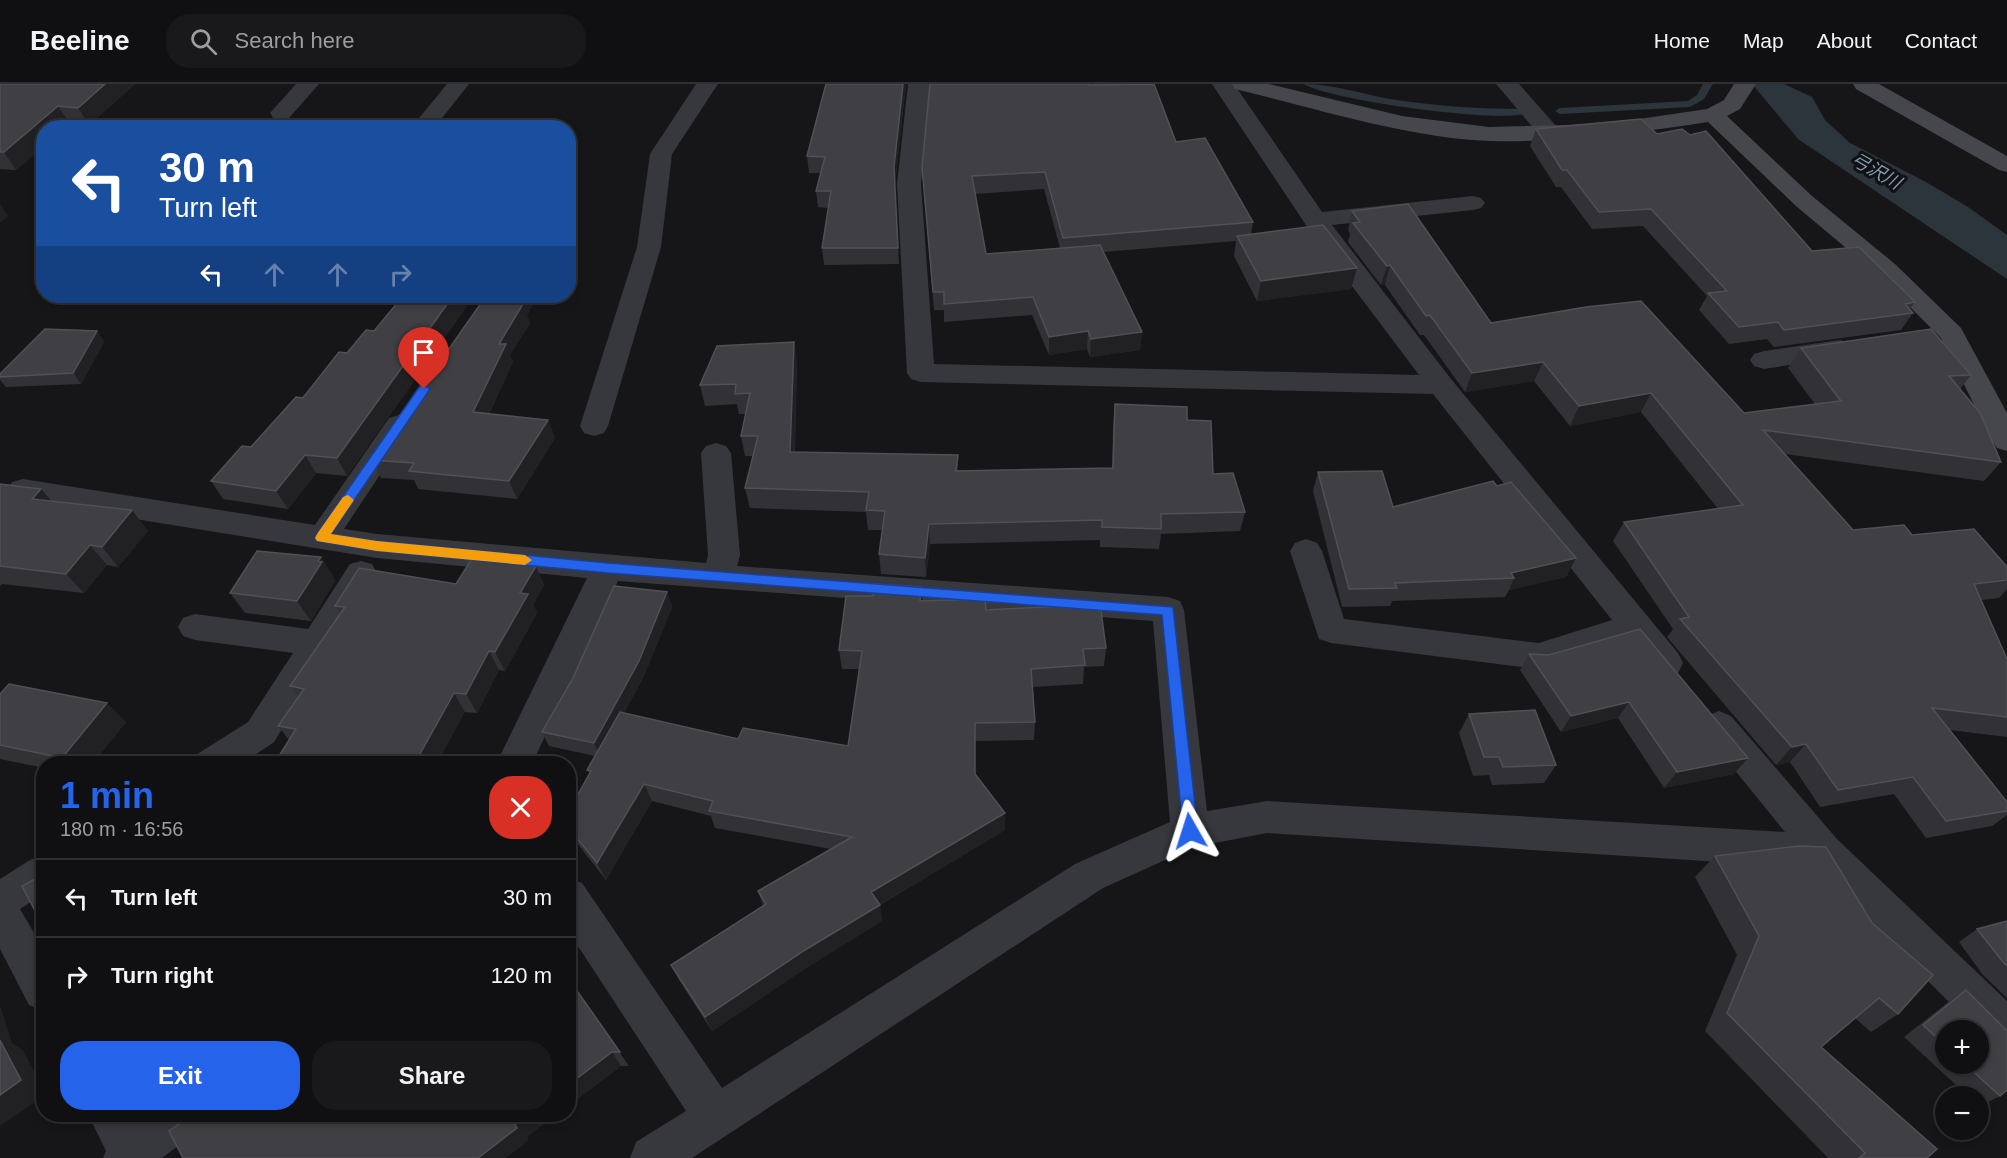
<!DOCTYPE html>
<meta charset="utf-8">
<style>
:root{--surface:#101012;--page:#19191b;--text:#f1f3f6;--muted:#9c9d9f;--line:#303032;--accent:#2563eb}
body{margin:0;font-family:Helvetica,"Noto Sans JP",sans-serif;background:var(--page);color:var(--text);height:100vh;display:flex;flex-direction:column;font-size:22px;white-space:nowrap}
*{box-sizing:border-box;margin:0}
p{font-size:20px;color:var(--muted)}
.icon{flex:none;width:33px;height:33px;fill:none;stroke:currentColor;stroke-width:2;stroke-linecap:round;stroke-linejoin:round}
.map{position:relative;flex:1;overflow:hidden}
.side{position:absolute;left:36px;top:672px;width:540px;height:366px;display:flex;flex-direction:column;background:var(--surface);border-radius:24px;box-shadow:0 3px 9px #0003,0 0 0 2px var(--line)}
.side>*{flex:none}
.banner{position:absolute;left:36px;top:36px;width:540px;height:183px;border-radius:24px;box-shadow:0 3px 9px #0003,0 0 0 2px var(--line);background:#1a4fa0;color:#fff;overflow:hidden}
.fabs{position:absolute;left:1935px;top:936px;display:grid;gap:12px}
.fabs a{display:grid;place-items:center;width:54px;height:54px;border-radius:50%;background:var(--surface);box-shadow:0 3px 9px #0003,0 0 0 2px var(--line);font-size:30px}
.pin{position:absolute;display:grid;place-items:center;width:51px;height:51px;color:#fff;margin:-62px -26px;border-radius:50% 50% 50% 0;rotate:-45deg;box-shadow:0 0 6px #0007}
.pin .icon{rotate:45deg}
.me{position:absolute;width:66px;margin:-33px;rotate:354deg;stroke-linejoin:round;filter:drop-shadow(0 0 4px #0008)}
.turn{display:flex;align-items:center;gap:21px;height:126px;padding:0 24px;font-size:27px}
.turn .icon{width:78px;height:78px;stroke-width:2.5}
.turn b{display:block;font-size:42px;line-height:51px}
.lanes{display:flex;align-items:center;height:57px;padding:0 24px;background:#0003;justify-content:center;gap:30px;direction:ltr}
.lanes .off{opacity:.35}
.round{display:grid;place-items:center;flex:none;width:63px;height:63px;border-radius:24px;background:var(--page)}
.overview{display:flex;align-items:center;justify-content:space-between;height:102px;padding:0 24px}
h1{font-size:36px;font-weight:800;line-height:45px;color:var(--accent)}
.action{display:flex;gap:12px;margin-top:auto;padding:12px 24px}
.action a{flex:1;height:69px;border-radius:24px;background:var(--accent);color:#fff;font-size:24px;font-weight:800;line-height:69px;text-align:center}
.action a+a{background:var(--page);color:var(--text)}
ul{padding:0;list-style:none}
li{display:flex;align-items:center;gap:18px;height:78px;padding:0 24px;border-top:2px solid var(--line)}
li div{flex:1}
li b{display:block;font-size:22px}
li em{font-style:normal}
header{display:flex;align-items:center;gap:36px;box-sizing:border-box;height:84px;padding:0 30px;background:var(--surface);border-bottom:2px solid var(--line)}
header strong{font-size:28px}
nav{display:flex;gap:33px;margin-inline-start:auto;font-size:21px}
.search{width:420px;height:54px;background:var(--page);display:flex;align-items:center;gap:15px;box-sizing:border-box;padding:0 21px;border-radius:24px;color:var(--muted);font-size:22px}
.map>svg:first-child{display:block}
.water{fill:#2c353c}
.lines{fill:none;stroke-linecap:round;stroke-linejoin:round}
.stream{fill:#2c353c;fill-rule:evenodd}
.street{fill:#37383d;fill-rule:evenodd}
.secondary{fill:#45474d;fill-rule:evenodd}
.wall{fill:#323236;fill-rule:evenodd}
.shaded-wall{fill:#212124}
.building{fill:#3f3f44;stroke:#4f5156;stroke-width:1.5}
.route{fill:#2563eb;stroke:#184099;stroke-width:1.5}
.slow{fill:#f59e0b}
.labels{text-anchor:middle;stroke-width:6;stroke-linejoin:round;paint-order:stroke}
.far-water-label{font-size:18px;font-style:italic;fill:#7f9bb3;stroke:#111113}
</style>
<header>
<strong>Beeline</strong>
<div class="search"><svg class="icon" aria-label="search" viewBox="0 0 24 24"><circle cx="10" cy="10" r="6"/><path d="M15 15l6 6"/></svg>Search here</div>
<nav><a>Home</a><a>Map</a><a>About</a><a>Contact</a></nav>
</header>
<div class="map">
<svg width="2007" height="1074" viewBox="0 0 2007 1074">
<rect width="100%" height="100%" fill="#161618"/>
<path class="water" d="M1755,0H1784L1812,13L1825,36L1850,59L1926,98L1968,123L2007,151V195L1798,55L1753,1Z"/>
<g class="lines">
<path class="stream" d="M1304,0C1333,0 1362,10 1390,15C1435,22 1479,25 1524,25L1529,28C1511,42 1324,15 1304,0Z
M1703,0H1713L1704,15L1690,23L1560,30L1555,27L1560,24L1688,17L1697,11Z"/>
<path class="street" d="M296,0H319L289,34L281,36L273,34L270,29Z
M447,0H469L434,44H411Z
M696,0H718L672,70L661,163L608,342L604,349L594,352L584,349L580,342L637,163L650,70Z
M908,0H930L921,100L934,280L1419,291L1306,141L1212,0H1234L1322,128L1473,112L1481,114L1485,119L1481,124L1473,126L1332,141L1451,295L1678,569L1683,579L1678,589C1651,597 1644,575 1629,557L1539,585L1331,559L1319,555L1290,467L1295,459L1306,455L1317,459L1322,467L1344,535L1539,559L1612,536L1433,310L921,298L911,295L907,289L897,100Z
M1496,0H1519L1557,43L1560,48L1557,53L1549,55L1541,53Z
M1840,256L1850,259L1854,265L1850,271L1764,285L1754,282L1750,276L1754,270L1764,267Z
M399,331L409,334L413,341L344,445L377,450L706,479L708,471L701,369L706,362L716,359L726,362L731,369L740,471L737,482L1168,513L1180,517L1184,526L1207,727L1267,717L1785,748L1707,652L1701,642L1707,632L1719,627L1731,632L1837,755L2007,917V967L1992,961L1815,784L1267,749L1194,763L1103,804L692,1074H630L636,1058L686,1027L568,847V794L582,799L722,1004L1075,780L1170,738L1153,537L618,497L532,680H496L587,494L377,474L23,417L12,414L8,406L12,398L23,395L315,441L389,334Z
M361,477L372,480L377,489L274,658L242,680H194L199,669L248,638L293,569L195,556L183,552L178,543L183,534L195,530L308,545L350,480Z
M44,771V809L20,825L44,866V927L29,921L0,865V795L30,776Z
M88,1030H134L138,1038L148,1030H207L200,1045L162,1074H103L106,1067Z"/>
<path class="secondary" d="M1232,0H1269L1402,32L1489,43L1605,40L1707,25L1724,16L1734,0H1756L1740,25L1727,32L1812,112L1895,180L1961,244L2007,329V367L1997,364L1992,357L1941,254L1877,190L1796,122L1708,38C1636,49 1564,59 1490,57C1408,54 1315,24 1235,5Z
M1853,0H1879L2007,72V88L1999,86L1856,5Z"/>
</g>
<path class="wall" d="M0,0H135L89,41L70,40L66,44H44V62L16,86L0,85Z
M826,0H906L895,100L899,180L824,181L822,164L828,124L818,123L816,107L821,89H809L807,72Z
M1089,1L1176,58L1253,138L1251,150L1357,184L1351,205L1257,217L1234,172L1236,157L1103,168L1142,248L1140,266L1090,273L1087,265L1049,271L1032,231L944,238V226H934L922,83ZM1044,105L1060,164L986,170L975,110Z
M1536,45L1657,50L1812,167L1915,218L1910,225L1913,229L1901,246L1774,263L1767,255L1729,260L1699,226L1707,212L1643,142L1592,145L1561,103H1556L1530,62Z
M1352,127L1491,239L1744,329L1815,320L1788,284L1801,264L1971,291L1960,305L2001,378L1984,397L1785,370L1853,446L1912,451L2007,483V505L1999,514L1981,516L2007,575V653L1950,646L2007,718V731L1992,742L1926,754L1894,710L1820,723L1790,678L1776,681L1667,553L1673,545L1613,457L1624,438L1718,425L1641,328L1570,342L1534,297L1465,308L1424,251H1420L1385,201H1381L1348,158L1350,150L1348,146Z
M403,212H474L347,392L316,389L288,425L223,415L211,397L251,363L347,269L374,247Z
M527,232L530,239L510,271L513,278L489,330L548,336L555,354L517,415L418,405L414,396L381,394L371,376Z
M97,247L104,258L81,300L6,303L0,296V290Z
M794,258L797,278L795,368L958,387L1112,384L1113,340L1115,320L1187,336L1213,390L1245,428L1240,447L1161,450L1159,465L1100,463V456L930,460L926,493L881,490L879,470L882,446H868L866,428L750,424L745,404L753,372H745L741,352L746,330H739L737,320L705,322L700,301Z
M1318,388L1393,423L1497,402L1576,474L1566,493L1509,506L1505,513L1392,517L1390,522L1342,523L1313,407Z
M0,400L41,405L52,418L132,426L148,447L118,483L107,481L84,509L2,500L0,502Z
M536,482L544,501L533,521L537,529L505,587L499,586L477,629L465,628L289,656L278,642L298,612L290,602L340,530L335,522L456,500Z
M334,493L333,494L335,497L311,537L245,529L230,509Z
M921,503L922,517L986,526L1106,564L1104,582L1084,583L1083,600L1033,603L1035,638L1034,656L975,657V691L1005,729V746L880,821L882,837L809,882L712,947L679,896L671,881L763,822L758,807L831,765L715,744L711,732L652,717L606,796L573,754L568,745V728L590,690L587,686L595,672L549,662L542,648L667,508L672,523L644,592L624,629L738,655L848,662L860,585H842L839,566L873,512Z
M1640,545L1734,690L1664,704L1618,634L1561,648L1520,586L1529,570L1549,571Z
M0,610L126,638L92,680H44V684L0,675Z
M1469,630L1556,681L1544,699L1492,701L1489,691L1473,692L1459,649Z
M1715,772L1898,930L1871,948L1855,934L1821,963L1927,1074H1828L1705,947L1737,871L1695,793Z
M2007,837V914L1983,891L1959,858L1977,845Z
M568,894L629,982H621L568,1022Z
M1966,906L2000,1012L1979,1023L1978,1022V1012H1968L1904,953L1947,919ZM1946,946L1978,980H1946Z"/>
<path class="shaded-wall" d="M105,0H135L89,41L78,24Z
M903,0H906L895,100L899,180L894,83Z
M58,22L70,40L66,44H44V62L16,86L4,68Z
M0,120L8,132L0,139Z
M1390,181L1385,201H1381L1387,182Z
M1357,184L1351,205L1257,217L1261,197Z
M453,212H474L347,392L337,374Z
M522,212H538L527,232L530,239L510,271L513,278L481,346L473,328L499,260Z
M97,247L104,258L81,300L73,289Z
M1088,247L1087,265L1049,271V253Z
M1142,248L1140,266L1090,273L1091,255Z
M794,258L797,278L794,388L790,368Z
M1543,278L1534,297L1465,308L1472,289Z
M1651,309L1641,328L1570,342L1579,322Z
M548,336L555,354L517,415L509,397Z
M305,371L316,389L288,425L276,407Z
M958,371V392L956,387Z
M41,405L58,425L32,415Z
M132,426L148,447L118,483L102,463Z
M929,440L930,460L926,493L925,474Z
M90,461L107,481L84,509L66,490Z
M321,473L334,493L333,494L335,497L311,537L297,517Z
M1576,474L1566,493L1509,506L1514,494L1511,489Z
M536,482L544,501L533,521L537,529L505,587L495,568L520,509Z
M921,503L923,522L920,517Z
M667,508L672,523L644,592L600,673L594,659Z
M489,567L499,586L477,629L466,610Z
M454,609L465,628L437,680H427L420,670Z
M1629,618L1618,634L1561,648L1571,632Z
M107,619L126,638L92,680H68L62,674Z
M1806,660L1790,678L1776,681L1792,663Z
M1748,674L1734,690L1664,704L1677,688Z
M644,700L652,717L606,796L597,779Z
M1005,729V746L874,824L871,808Z
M880,821L882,837L809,882L712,947L705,933L805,866Z
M0,921L12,959L23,966L44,1006V1012L0,1042Z
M612,968L621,982L568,1022V1001Z
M528,1030H557L527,1053L529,1056L506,1074H478L515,1041Z"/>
<path class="building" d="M0,0H105L78,24L58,22L4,68H0Z
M826,0H903L894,83L898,164H822L831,107H816L825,73L807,72Z
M930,0H1089V1L1154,0L1176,58L1205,54L1253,138L1063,154L1045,88L972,92L986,170L1100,161L1142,248L1091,255L1088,247L1049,253L1033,213L944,220V208H933L922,83Z
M1641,35L1657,50L1682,45L1690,51L1706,47L1812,167L1859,163L1915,218L1905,220L1913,229L1784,246L1778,238L1739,243L1708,209L1727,207L1651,125L1599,128L1567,86H1562L1536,45Z
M1408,120L1491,239L1586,223L1641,217L1744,329L1841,317L1801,264L1931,245L1971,291L1949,292L1980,329L2001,378L1763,346L1853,446L1904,441L1912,451L1974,445L2007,483V496L1974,500L2007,575V633L1932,624L2007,718V727L1946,737L1913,693L1838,706L1806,660L1792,663L1680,535L1689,533L1624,438L1743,421L1651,309L1579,322L1543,278L1472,289L1430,231L1426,232L1390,181L1387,182L1353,139L1360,138L1352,127Z
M1323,141L1357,184L1261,197L1237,152Z
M403,212H453L337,374L305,371L276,407L211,397L242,362L251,363L296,313L303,314L339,268L347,269L366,246L374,247Z
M486,212H522L517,220H523L499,260H506L473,328L548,336L509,397L409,387L414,379L371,376Z
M45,245L97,247L73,289L0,293V290Z
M794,258L790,368L958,371L956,387L1113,384L1115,320L1187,323V336L1211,337L1213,390L1233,389L1245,428L1161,430V445L1102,443V436L929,440L925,474L879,470L885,427L866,426L869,408L745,404L758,352H741L750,309L735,310L736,300L700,301L717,262Z
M1382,387L1393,423L1493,397L1497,402L1511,398L1576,474L1511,489L1514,494L1395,499L1397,504L1349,505L1318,388Z
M0,400L41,405L32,415L132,426L102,463L90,461L66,490L0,482Z
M257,467L321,473L318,477L322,478L297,517L230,509Z
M473,473L536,482L520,509L528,510L495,568L489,567L466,610L454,609L420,670L428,680H274L296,645L278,642L304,605L290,602L345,523L335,522L359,484L456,500Z
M874,500L921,503L920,517L985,515L986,526L1100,520L1106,564L1083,565L1085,581L1031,585L1035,638L975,639V690L1005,729L871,808L880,821L805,866L705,933L671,881L766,820L758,807L852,753L709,727L713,717L644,700L597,779L568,743V728L591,687L587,686L620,628L738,655L743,644L848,662L862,567L839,566L846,512H873Z
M614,502L667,508L639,577L594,659L542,648L573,594Z
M1640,545L1748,674L1677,688L1629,618L1571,632L1529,570L1549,571Z
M9,600L107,619L62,674L0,661V610Z
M1535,626L1556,681L1503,683L1499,673H1484L1469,630Z
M1799,762L1826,763L1872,839L1933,891L1898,930L1879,914L1821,963L1937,1065L1927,1074H1859L1865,1069L1727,929L1759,852L1715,772Z
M44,790V844L22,802Z
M2007,837V882L2003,878L1977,845Z
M568,894L620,968H612L568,1001Z
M1966,906L2007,947V1006L2000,1012L1965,980H1978V946H1946V962L1923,941Z
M0,956L21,996L0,1011Z
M194,1030H528L515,1041L517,1044L478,1074H183L169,1047Z"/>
<path class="route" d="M424,301L430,305L331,450L377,457L608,479L1173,523L1198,747L1196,752L1190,754L1185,752L1183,747L1162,531L608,489L377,467L317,457L315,454L317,450L420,302Z"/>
<path class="slow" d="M348,411L354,416L331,450L377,457L525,471L532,476L525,481L377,467L317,457L315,454L317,450L343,413Z"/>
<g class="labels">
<g class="far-water-label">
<text transform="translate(1876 87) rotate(30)" y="6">弓沢川</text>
</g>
</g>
</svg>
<div class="fabs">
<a>+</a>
<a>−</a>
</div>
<div class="pin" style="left:424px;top:305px;background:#d93025"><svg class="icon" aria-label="arrive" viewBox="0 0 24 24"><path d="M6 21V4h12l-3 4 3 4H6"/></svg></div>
<svg class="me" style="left:1190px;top:747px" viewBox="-20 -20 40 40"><path d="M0-17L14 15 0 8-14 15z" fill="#2563eb" stroke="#fff" stroke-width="4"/></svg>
<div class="banner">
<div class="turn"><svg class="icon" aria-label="left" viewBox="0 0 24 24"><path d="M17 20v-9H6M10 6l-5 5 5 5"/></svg><div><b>30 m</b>Turn left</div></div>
<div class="lanes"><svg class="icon" aria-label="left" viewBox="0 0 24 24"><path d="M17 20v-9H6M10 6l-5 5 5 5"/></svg><svg class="icon off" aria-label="ahead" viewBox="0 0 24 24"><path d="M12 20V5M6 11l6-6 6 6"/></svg><svg class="icon off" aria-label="ahead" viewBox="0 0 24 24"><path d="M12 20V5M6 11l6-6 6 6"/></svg><svg class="icon off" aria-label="right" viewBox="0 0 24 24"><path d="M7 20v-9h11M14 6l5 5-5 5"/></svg></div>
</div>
<section class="side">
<div class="overview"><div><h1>1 min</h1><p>180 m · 16:56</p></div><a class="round" style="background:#d93025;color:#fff"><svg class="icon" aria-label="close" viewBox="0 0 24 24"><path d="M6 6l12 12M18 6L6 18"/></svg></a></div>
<ul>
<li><svg class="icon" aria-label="left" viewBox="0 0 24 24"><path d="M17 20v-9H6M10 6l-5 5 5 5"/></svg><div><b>Turn left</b></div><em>30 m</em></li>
<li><svg class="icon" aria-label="right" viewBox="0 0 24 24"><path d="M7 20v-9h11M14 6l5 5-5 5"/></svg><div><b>Turn right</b></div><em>120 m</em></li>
</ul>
<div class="action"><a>Exit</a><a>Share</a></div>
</section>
</div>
